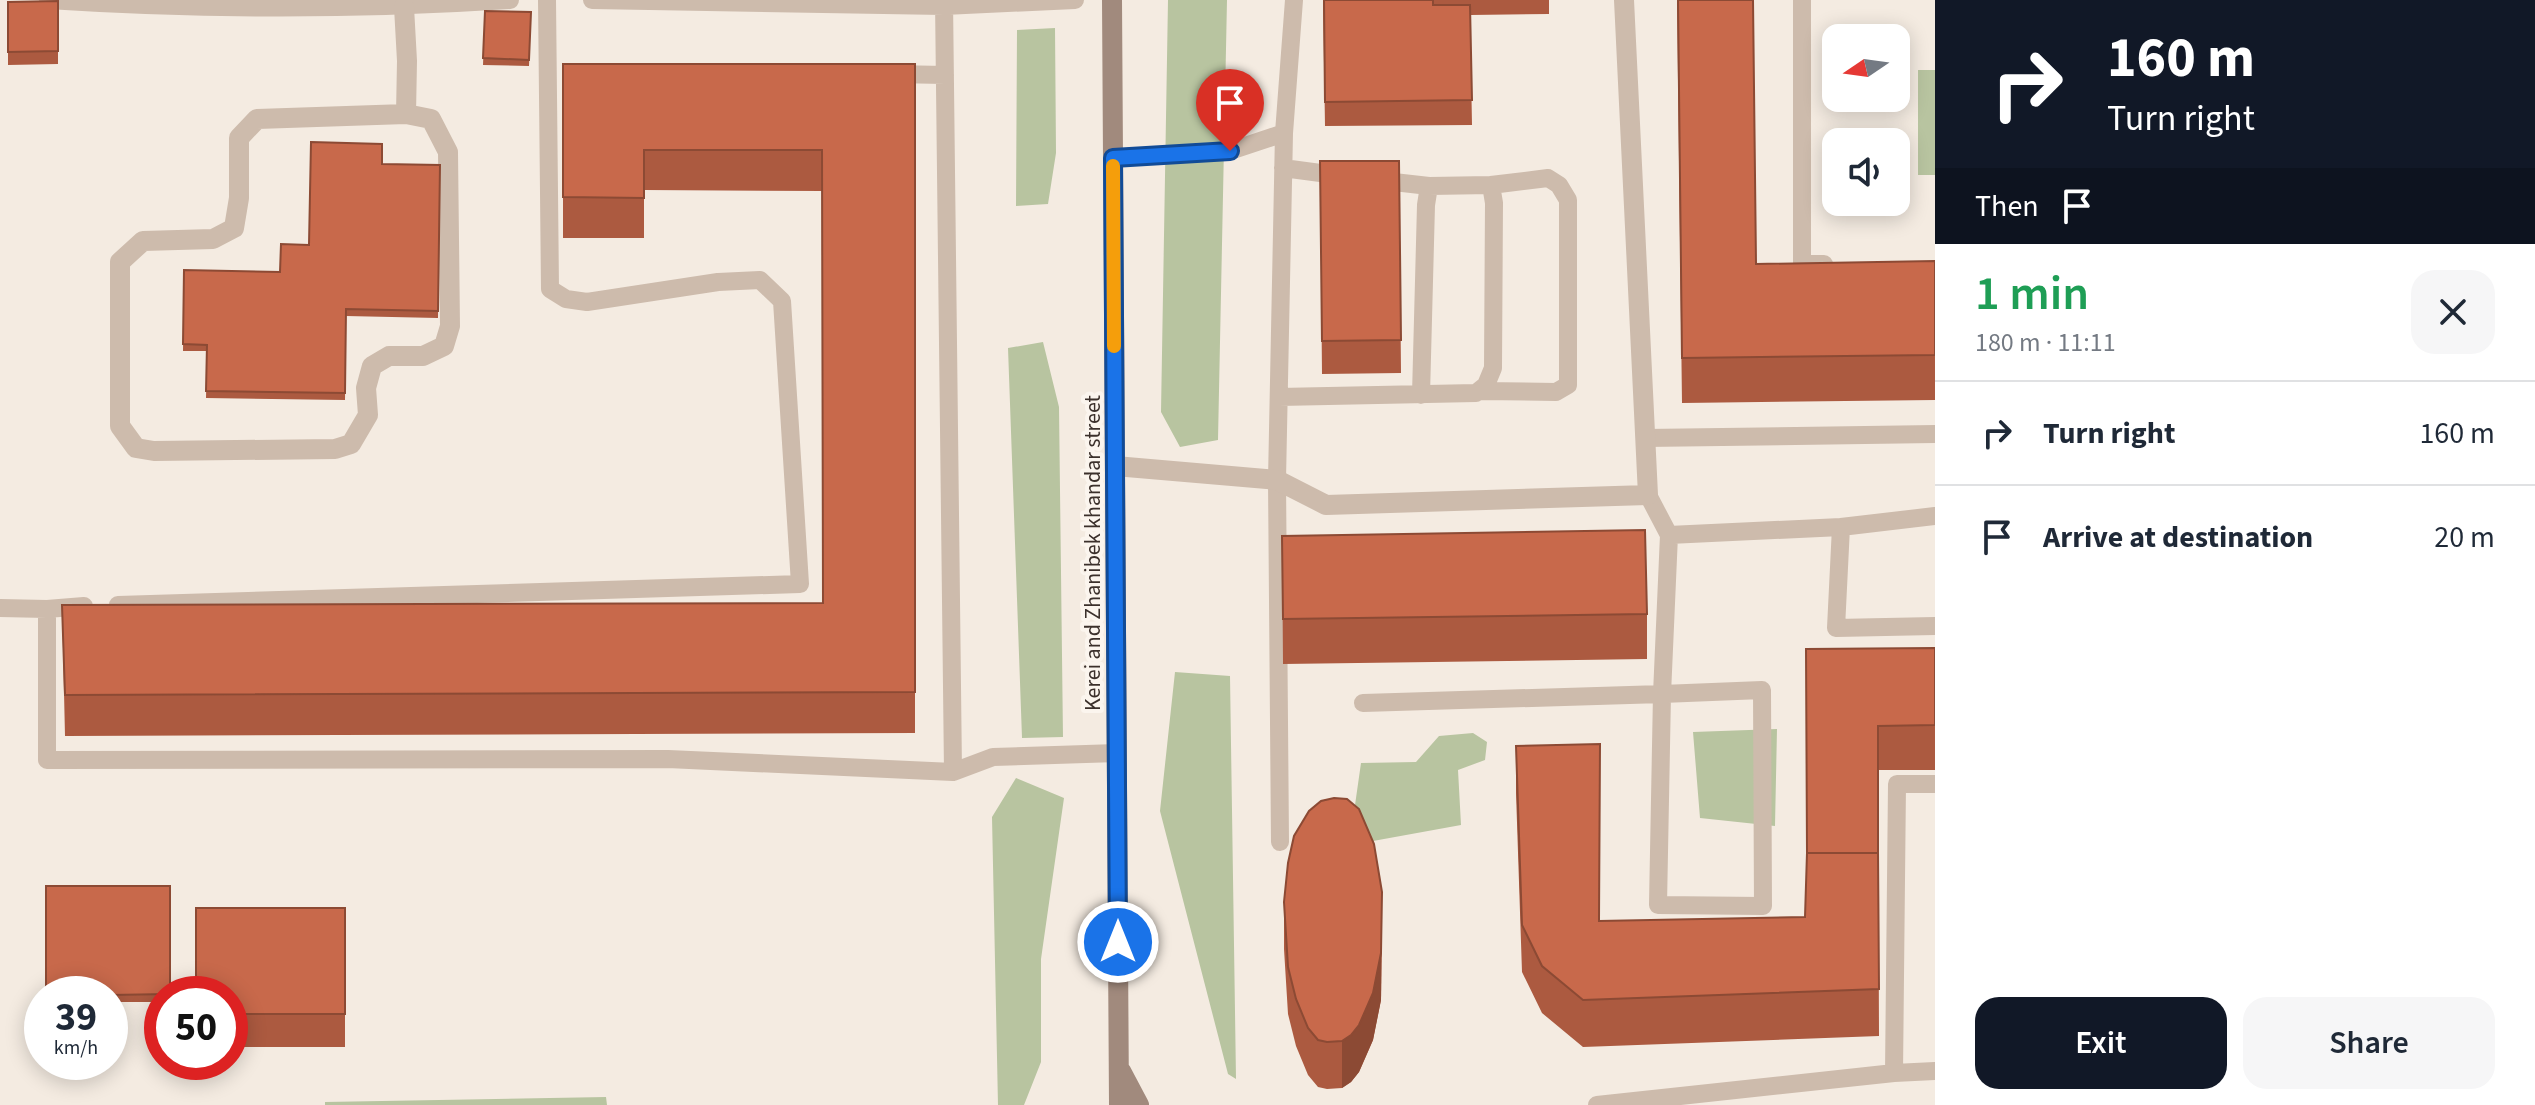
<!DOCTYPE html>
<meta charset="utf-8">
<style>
:root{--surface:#fff;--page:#f6f6f7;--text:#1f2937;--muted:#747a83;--line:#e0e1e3;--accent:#111827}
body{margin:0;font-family:"Source Sans 3",sans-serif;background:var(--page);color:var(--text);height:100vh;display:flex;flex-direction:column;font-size:30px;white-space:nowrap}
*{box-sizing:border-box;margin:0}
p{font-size:26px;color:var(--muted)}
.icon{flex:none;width:44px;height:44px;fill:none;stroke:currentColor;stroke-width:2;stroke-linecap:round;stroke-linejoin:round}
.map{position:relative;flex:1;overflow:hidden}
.side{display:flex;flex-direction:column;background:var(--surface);width:600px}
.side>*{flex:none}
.guide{background:#111827;color:#fff;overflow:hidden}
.needle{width:52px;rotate:257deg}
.fabs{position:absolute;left:1822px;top:24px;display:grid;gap:16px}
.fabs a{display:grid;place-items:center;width:88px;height:88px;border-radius:16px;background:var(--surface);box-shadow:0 4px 20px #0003;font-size:40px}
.speed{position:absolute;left:24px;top:976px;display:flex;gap:16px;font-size:40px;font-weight:700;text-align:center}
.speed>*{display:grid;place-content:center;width:104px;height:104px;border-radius:50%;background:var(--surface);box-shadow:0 4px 20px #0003;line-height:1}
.speed small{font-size:20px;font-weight:400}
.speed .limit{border:12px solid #d22;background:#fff;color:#111}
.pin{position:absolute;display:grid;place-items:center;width:68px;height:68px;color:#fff;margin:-82px -34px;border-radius:50% 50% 50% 0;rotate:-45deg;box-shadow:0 0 8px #0007}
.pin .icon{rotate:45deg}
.me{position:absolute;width:88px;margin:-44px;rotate:0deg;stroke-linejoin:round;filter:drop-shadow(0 0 6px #0008)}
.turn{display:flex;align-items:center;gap:28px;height:168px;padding:0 40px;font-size:36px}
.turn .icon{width:104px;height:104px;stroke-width:2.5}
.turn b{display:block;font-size:56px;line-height:68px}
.then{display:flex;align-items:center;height:76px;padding:0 40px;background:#0003;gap:16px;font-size:30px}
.round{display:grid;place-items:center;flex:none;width:84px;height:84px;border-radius:24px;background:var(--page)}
.overview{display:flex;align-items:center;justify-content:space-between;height:136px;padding:0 40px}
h1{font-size:48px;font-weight:600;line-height:60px;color:#1e9e55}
.action{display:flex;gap:16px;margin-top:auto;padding:16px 40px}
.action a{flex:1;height:92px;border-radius:24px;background:var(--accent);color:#fff;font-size:32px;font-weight:600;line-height:92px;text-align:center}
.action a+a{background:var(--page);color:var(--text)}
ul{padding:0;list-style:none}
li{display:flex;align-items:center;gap:24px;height:104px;padding:0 40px;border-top:2px solid var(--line)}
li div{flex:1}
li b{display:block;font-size:30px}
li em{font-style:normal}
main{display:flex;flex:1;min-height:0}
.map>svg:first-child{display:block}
.green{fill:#b8c4a0}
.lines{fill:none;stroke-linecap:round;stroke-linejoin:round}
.service{stroke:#cdbbac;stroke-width:18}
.minor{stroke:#cdbbac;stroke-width:20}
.secondary{stroke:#a18a7d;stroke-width:20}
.wall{fill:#ac5a40}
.shaded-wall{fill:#8c4a34}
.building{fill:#c8694b;stroke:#8c4a34;stroke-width:2}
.route-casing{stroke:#114b97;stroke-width:20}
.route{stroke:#1a73e8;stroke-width:14}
.slow{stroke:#f59e0b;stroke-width:14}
.labels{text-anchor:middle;stroke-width:8;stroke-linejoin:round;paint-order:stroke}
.street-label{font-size:22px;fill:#3b302b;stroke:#fbf5ee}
</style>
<main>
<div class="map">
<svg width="1935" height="1105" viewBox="0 0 1935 1105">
<rect width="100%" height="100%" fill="#f4ebe1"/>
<path class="green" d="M1168,0H1227L1218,440L1180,447L1161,412Z
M1055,28L1056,153L1048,204L1016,206L1017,30Z
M1918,70H1935V175H1918Z
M1043,342L1059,407L1063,737L1022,738L1008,348Z
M1175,672L1230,676L1236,1079L1228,1074L1160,811Z
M1777,729L1775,826L1700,818L1693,732Z
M1473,733L1487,742L1485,760L1458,770L1461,825L1373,841L1352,826L1361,763L1416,762L1439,736Z
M1016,778L1064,798L1041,959V1062L1024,1105H998L992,817Z
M606,1097L607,1105H325V1102Z"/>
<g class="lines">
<path class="service" d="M48,0C201,10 357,10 510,0
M592,0L944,6L1075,0
M944,0L953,772L993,757L1117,753
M1802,0V264H1824
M892,74L945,75
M1113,158L1230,151L1284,133
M1283,168L1343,176
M1376,180L1429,186
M1479,391L1556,392L1568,385V200L1559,185L1548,178L1491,185
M1279,397L1476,393L1486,385L1493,368L1494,203L1491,185L1429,186L1426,205L1421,395
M1645,438L1935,434
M1841,527L1935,516
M1669,535L1841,527L1836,628L1935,626
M118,605L800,584L782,301L760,280L718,282L587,302L566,299L550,289L547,0
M0,608L47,609V760L668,759L953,772
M47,609L84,606
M1762,690L1763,906L1658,905L1662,694Z
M1363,703L1662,694L1669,535L1648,495
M1280,842L1277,480L1284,133L1294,0
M1894,1073L1897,784H1935
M1597,1105L1894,1073L1935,1071"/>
<path class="minor" d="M404,7L407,61L406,114
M406,114L431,119L448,152L450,326L444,346L423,356H389L372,366L366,388L368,415L351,444L335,449L154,451L136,448L120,426V262L143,241L213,239L234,228L239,198V138L257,119Z
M1115,466L1277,480L1326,505L1648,495L1624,0"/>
<path class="secondary" d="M1112,0L1119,1105
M1121,1071L1139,1105"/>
</g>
<path class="wall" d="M1323,0H1549V14L1470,15L1472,125L1325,126Z
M1677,0L1756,264L1935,261V400L1682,403Z
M58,1V64L8,65V2Z
M485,11L531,12L529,66L483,65Z
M563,64H915V733L65,736L62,605L823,603L822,191L644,190V238H563Z
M1320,161H1399L1401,373L1322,374Z
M382,164L440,165L438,318L346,316L345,400L206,398L207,351H183L184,270L280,272L309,245Z
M1282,536L1647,614V659L1283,664Z
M1935,648V770H1878L1879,1036L1583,1047L1542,1013L1522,972L1516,793V746L1599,921L1805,917L1807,862L1806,649Z
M1284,902L1382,939L1381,1000L1373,1040L1359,1072L1351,1082L1342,1088L1327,1089L1318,1087L1308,1075L1296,1046L1288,1014L1284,949Z
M345,908V1047H230V994Z
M110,994H162V1002H110Z"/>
<path class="shaded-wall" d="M1382,892L1381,1000L1373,1040L1359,1072L1351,1082L1342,1088V1041Z"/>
<path class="building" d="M1324,0H1433V5H1470L1472,100L1325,102Z
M1678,0H1753L1756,264L1935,261V355L1682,358Z
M58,1V51L8,52V2Z
M485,11L531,12L529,60L483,58Z
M563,64H915V692L65,695L62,605L823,603L822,150H644V198L563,197Z
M311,142L382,144V164L440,165L438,311L346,309L345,393L206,391L207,345L183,344L184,270L280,272L281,244L309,245Z
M1320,161H1399L1401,340L1322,341Z
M1645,530L1647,614L1283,619L1282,536Z
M1935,648V725L1878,726V853H1807L1806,649Z
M1600,744L1599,921L1805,917L1807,853H1878L1879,989L1583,1000L1542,966L1522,925L1516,746Z
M1334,798L1347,799L1359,809L1374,844L1382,892L1381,953L1373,993L1359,1025L1351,1035L1342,1041L1327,1042L1318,1040L1308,1028L1296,999L1288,967L1284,902L1288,863L1294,836L1309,811L1321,801Z
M46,886H170V994L110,995V994H46Z
M196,908H345V1014H230V994H196Z"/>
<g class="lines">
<g class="route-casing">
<path id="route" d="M1118,942L1113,158L1230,151"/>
</g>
<use href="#route" class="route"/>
<path class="slow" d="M1113,166L1114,346"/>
</g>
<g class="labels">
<g class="street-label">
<text transform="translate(1092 553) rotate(-90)" y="8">Kerei and Zhanibek khandar street</text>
</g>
</g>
</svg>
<div class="fabs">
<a><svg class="needle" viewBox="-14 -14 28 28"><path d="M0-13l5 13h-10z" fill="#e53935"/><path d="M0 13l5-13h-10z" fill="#747a83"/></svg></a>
<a><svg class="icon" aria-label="sound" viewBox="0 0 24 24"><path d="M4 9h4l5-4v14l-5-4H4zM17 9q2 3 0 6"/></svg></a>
</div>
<div class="speed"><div>39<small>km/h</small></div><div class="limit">50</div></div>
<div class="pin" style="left:1230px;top:151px;background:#d93025"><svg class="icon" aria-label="arrive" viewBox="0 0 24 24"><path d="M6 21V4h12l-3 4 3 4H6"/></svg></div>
<svg class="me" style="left:1118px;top:942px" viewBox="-20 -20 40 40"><circle r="17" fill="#1a73e8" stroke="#fff" stroke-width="3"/><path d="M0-11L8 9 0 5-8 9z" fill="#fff"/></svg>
</div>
<section class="side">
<div class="guide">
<div class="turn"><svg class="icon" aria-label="right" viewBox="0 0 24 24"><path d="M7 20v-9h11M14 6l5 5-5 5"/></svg><div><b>160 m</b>Turn right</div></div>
<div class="then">Then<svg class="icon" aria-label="arrive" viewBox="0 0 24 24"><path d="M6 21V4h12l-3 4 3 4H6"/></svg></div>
</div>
<div class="overview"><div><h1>1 min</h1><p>180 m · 11:11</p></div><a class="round"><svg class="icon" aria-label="close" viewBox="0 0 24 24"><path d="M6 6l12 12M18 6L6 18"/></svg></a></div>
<ul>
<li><svg class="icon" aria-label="right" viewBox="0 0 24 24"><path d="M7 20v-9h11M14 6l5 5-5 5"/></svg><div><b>Turn right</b></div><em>160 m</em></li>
<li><svg class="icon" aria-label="arrive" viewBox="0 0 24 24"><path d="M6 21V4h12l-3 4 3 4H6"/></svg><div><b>Arrive at destination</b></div><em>20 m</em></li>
</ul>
<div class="action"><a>Exit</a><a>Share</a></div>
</section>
</main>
